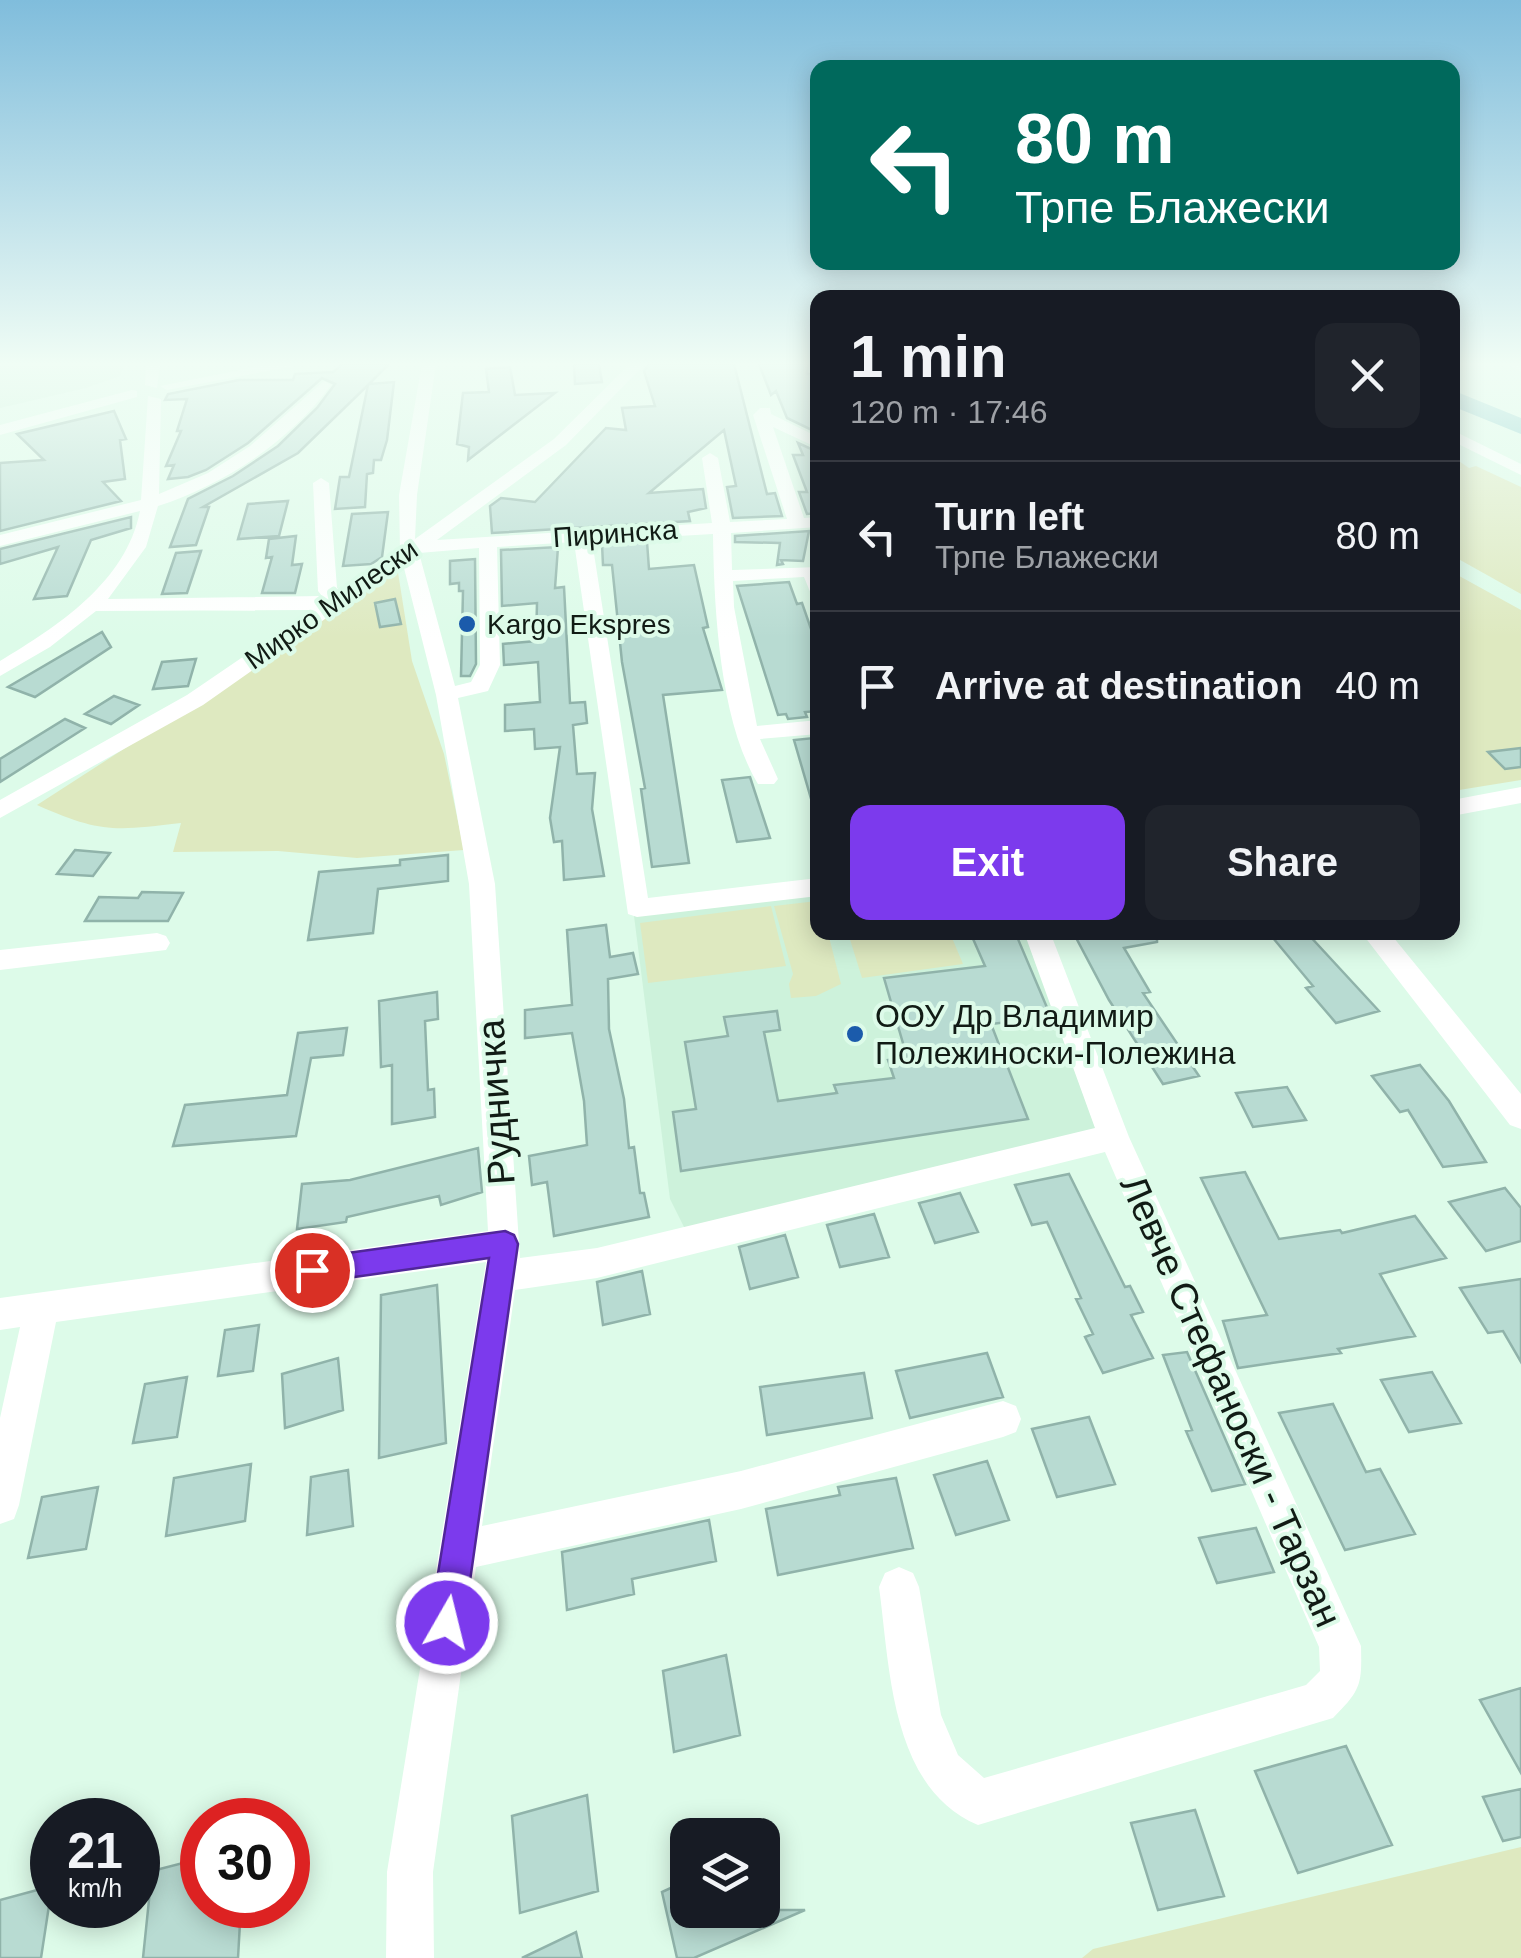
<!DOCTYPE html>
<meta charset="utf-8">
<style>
:root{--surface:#171b24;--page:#20242c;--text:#f1f3f6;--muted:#9ea1a6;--line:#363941;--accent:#7c3aed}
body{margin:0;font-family:Arial,sans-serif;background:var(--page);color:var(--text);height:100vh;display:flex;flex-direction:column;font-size:38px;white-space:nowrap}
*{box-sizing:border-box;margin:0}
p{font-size:32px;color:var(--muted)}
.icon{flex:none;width:55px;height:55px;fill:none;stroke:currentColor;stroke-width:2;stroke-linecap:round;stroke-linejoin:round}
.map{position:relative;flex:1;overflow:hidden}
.panel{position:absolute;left:810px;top:290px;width:650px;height:650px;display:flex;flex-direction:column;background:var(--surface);border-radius:20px;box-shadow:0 5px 25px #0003}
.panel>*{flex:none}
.banner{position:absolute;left:810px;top:60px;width:650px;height:210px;border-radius:20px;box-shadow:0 5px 25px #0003;background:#00695c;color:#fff;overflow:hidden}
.buttons{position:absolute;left:670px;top:1818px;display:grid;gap:20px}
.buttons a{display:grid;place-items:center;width:110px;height:110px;border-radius:20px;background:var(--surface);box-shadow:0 5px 25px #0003;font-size:50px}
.speed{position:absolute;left:30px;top:1798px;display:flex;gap:20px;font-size:50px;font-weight:700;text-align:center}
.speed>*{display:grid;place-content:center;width:130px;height:130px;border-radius:50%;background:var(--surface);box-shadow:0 5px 25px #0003;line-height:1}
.speed small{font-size:25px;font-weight:400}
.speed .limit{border:15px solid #d22;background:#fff;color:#111}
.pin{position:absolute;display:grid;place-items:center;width:85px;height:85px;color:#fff;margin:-42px;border:5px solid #fff;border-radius:50%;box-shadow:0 2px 10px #0007}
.me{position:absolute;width:110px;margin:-55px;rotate:8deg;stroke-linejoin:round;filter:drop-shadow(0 0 8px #0008)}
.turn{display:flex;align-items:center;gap:35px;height:210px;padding:0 40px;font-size:45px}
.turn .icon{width:130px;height:130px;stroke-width:2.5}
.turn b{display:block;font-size:70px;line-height:85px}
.round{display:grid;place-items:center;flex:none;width:105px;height:105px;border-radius:20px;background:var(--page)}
.overview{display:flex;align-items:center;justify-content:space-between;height:170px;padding:0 40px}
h1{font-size:60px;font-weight:800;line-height:75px}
.primary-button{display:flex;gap:20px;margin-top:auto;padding:20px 40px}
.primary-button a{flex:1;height:115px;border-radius:20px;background:var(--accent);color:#fff;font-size:40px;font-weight:800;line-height:115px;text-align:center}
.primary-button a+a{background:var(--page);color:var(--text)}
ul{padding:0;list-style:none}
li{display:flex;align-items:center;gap:30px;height:150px;padding:0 40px;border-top:2px solid var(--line)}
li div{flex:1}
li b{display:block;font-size:38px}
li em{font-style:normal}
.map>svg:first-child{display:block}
.built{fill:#cdf2db}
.green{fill:#dee9c0}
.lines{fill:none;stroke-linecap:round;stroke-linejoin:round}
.river{fill:#84cacb;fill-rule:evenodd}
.building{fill:#b8dbd2;stroke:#90b3aa;stroke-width:2.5}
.minor{fill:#fff;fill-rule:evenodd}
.route{fill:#7c3aed;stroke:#51269a;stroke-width:2.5}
.poi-dot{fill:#1b5bab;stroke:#ddfbe9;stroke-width:4}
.labels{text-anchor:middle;stroke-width:8;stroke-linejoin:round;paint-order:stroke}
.far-street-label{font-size:28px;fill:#111b15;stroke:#ddfbe9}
.far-poi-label{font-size:28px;fill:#111b15;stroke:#ddfbe9;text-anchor:start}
.poi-label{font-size:32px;fill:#111b15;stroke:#ddfbe9;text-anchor:start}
.near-street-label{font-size:38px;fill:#111b15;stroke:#ddfbe9}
</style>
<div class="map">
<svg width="1521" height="1958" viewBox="0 0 1521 1958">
<rect width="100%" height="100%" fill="#ddfbe9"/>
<path class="built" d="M0,364H125L120,376L86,388L0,408Z
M817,894L818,932L1025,933L1098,1135L685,1229L670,1199L634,916Z"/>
<path class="green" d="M1453,457L1469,468L1476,466L1521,487V594L1453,556V473L1462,469L1453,470Z
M397,566L412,661L444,754L464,850L357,858L278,851L173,852L181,823C114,831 100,833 37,805L198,701Z
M1452,572L1521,610V780L1453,791Z
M817,901L818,932L828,933L841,984L816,996L791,998L789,984L793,974L774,906Z
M771,906L786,966L648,983L640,923Z
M848,933H950L963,964L862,978Z
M1521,1847V1958H1082L1093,1949Z"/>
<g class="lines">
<path class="river" d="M1452,390L1521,418V434L1452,406Z"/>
</g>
<path class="building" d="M343,364H389L369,384L394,382L387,440L381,460H374L373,473L367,474L365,507L335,509L340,477H349L368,385L298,453L203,507H209L196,545L170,547L188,499L233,476L278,446L317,408L335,384L322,378L248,443L206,470L188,477L168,479L174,465L166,466L181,431H177L187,399L165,400L168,394L239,380H293L295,374L333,372Z
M574,364H599L602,382L575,384Z
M649,364H734L767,494L775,493L782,516L733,518L727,487L736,486L724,430L649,493L703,489L706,508L688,512L690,521L492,533L490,506L501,498L535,502L606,428L626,430L622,408L655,406L644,371Z
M759,364H808L807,374H815L818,433L787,418L776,391L771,395Z
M510,367L515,395L555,393L468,460L469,447L457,444L463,393L489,392L486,369Z
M114,411L126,439L120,440L125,479L103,482L121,501L0,531V463L44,460L17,434Z
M798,443L818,452V513L807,514L799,492H807L793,455H803Z
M288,501L279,536L238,539L248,504Z
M388,512L382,557L371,564L343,566L352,514Z
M131,517V528L91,540L67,596L34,599L58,547L0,564V549Z
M809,531L803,561L781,560L783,564L777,565L780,543L735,542V536Z
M296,536L292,565L302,564L295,593H262L272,557L266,558L269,539Z
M647,542L649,569L694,565L708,627L703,628L722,690L663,695L689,863L652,867L641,789L645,788L622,662L612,565H603L602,544Z
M558,547L555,588L564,587L570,703L585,702L587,723L573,725L577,774L595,773L592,809L604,876L564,880L562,841L554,842L550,818L560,747L535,749L534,729L505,731V705L540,702L538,662L504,665L503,644L536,641L537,603L502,606L501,550Z
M201,551L187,593L162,594L176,553Z
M475,559L476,664L470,676H461L463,591H459V583L450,584V561Z
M789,582L797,604L802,603L818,649V711L805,712L807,717L788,719L786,714L778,715L737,586Z
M395,599L401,624L380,627L375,603Z
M102,632L111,647L35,697L8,687Z
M196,659L188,686L153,689L162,662Z
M114,696L139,705L111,724L85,714Z
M65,719L85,728L0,782V759Z
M814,738L818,751V802H812L794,740Z
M1521,748V767L1505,769L1488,752Z
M750,777L770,838L737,842L722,780Z
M75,850L110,853L93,876L57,874Z
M448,855V881L378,889L373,933L308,940L319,872L400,865V860Z
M142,892L183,893L168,921H85L99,897L138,898Z
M606,925L610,957L633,953L638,974L608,979L609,1029L624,1099L629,1148L634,1147L640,1193H644L649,1217L554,1236L547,1182L532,1185L529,1156L587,1145L584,1101L572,1033L525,1038V1010L572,1005L567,930Z
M970,932H1015L1051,1017L991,1024L1028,1119L681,1171L673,1112L696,1109L685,1042L728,1036L724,1017L777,1011L780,1030L764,1032L778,1101L837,1093L834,1085L894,1078L888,1060L907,1057L884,978L985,966Z
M1073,932H1157V942L1124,948L1150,992L1143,993L1199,1076L1163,1084L1109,1000Z
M1268,932H1306L1379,1011L1336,1023L1306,988L1313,986Z
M437,992L438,1019L425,1021L428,1090L434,1089L435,1117L392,1124V1065L381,1067L379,1001Z
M347,1028L343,1055L311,1058L296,1136L173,1146L185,1105L287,1095L298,1033Z
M1420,1065L1449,1101L1486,1162L1443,1167L1408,1110L1400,1112L1372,1076Z
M1287,1087L1306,1120L1253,1127L1236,1093Z
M478,1148L482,1192L441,1205L439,1196L347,1217L346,1222L297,1229L302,1184L350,1180Z
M1245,1172L1279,1239L1340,1230L1342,1233L1415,1216L1446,1258L1380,1274L1415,1336L1338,1349L1341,1353L1238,1368L1223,1321L1267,1315L1201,1178Z
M1069,1174L1125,1287L1130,1286L1143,1312L1131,1315L1153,1358L1103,1373L1085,1337L1093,1334L1076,1299L1081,1298L1047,1222L1032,1225L1015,1185Z
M1505,1188L1521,1208V1241L1486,1251L1449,1202Z
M960,1193L978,1232L935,1243L919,1203Z
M874,1214L889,1257L840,1267L827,1225Z
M785,1235L798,1277L750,1289L739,1247Z
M642,1271L650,1314L603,1325L597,1282Z
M1521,1279V1362L1503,1331L1488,1333L1460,1288Z
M437,1285L446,1443L379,1458L381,1295Z
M259,1325L253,1371L218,1376L225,1330Z
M1187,1352L1245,1484L1212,1491L1186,1431L1192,1430L1163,1355Z
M987,1353L1003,1397L910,1418L896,1371Z
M338,1358L343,1410L285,1428L282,1374Z
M1432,1372L1461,1423L1409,1432L1381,1380Z
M864,1373L872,1418L767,1435L760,1387Z
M187,1377L177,1437L133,1443L145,1384Z
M1333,1404L1366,1472L1380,1469L1415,1534L1345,1550L1279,1413Z
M1089,1417L1115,1484L1057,1497L1032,1429Z
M987,1461L1009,1520L956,1535L934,1475Z
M251,1464L245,1521L166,1536L174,1478Z
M348,1470L353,1526L307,1535L311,1477Z
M896,1478L913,1548L778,1575L766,1509L840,1495L838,1487Z
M98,1487L86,1549L28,1558L42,1497Z
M709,1520L716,1561L632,1579L634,1594L567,1610L562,1552Z
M1256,1528L1274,1572L1217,1583L1199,1538Z
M726,1655L740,1735L674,1752L663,1671Z
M1521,1688V1773L1480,1700Z
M1346,1746L1392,1845L1298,1873L1255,1771Z
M1521,1789V1837L1503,1841L1483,1797Z
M587,1795L598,1891L520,1913L512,1816Z
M1195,1810L1224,1896L1158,1910L1131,1823Z
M202,1858V1905H241L238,1958H143L152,1871Z
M688,1880V1910H805L694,1958H677L662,1892Z
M52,1886L41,1958H0V1900Z
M576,1932L582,1958H522Z"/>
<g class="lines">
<path class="minor" d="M146,364H160L157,388L145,385Z
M271,364H305L167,390L160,386Z
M422,364H436L417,495L415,539L554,439L630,364H645L566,445L437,540L712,523L702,458L710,453L718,458L730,522L787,519L753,415L760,408H770L771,414L818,437V448L773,427L804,518L818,517V527L731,533L732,570L818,567V596L811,594L804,577L733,581L734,607L757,726L818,720V734L760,739L778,779L774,784H758C719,720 714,606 713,534L592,541L648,898L818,878V896L637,917L628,914L574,542L497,547L500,665L488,691L458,698L495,884L520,1258L597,1248L1095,1128L1024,932H1050L1129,1137L1361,1646C1362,1685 1361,1690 1333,1718L978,1825C890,1788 890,1667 879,1587L885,1573L899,1567L913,1573L919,1587L941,1715L958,1755L984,1778L1306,1685L1320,1671L1319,1647L1105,1152L597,1278L515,1290L482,1526L741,1471L1003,1401L1016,1406L1021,1419L1016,1432L1003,1437L741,1509L476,1567L433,1872L434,1958H386L387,1872L486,1262L56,1322L19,1505L14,1519L0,1524V1418L20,1327L0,1330V1298L488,1231L469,884L436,695L403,564L203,705L0,818V800L187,695L312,610L96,611L50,647L0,676V661C58,626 126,582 140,511L0,546V535L141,500L148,396L161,399L159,494L208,473L250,446L324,381L331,385C289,442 225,484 158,506L146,547L108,599L322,596L318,591L313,483L321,478L329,483L337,588L341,590L400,549L399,495ZM479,548L480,665L471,682L455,686L419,553Z
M1508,364H1521V372Z
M132,390L137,391V397L0,435V425Z
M1452,430L1521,464V475L1452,441Z
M1521,787V803L1452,816V800Z
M1361,932H1389L1521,1094V1129L1510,1125Z
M157,933L166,936L170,943L166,950L0,970V950Z"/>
</g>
<linearGradient id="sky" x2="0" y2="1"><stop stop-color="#80bddc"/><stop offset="0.57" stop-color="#f0fdf5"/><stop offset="1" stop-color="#f0fdf5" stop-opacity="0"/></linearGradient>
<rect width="1521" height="638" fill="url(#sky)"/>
<path class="route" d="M505,1231L514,1235L518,1244L464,1623L459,1635L447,1640L435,1635L430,1623L489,1258L312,1283L302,1279L298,1270L302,1261L312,1258Z"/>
<g class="poi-dot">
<circle cx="467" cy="624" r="10"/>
<circle cx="855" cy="1034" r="10"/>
</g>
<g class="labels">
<g class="far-street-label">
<text transform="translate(615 533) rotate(-4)" y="10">Пиринска</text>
<text transform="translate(331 604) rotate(-35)" y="10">Мирко Милески</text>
</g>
<g class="far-poi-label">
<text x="487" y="634">Kargo Ekspres</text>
</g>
<g class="poi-label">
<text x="875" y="1027">ООУ Др Владимир<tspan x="875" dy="37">Полежиноски-Полежина</tspan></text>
</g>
<g class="near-street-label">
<text transform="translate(496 1102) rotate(-94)" y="13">Рудничка</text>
<text transform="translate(1231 1401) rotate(66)" y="13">Левче Стефаноски - Тарзан</text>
</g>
</g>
</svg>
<div class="buttons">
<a><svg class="icon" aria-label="layers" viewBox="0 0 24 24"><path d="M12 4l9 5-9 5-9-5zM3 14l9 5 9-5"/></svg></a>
</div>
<div class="speed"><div>21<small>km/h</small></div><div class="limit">30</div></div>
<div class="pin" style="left:312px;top:1270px;background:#d93025"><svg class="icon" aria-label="arrive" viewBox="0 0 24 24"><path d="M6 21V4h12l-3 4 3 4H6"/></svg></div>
<svg class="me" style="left:447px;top:1623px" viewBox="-20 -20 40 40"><circle r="17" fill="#7c3aed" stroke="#fff" stroke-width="3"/><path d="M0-11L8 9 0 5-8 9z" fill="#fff"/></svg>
<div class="banner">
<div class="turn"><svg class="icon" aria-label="left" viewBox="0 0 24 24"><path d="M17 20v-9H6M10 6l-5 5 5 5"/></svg><div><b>80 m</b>Трпе Блажески</div></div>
</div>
<section class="panel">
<div class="overview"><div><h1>1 min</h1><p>120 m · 17:46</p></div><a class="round"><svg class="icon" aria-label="close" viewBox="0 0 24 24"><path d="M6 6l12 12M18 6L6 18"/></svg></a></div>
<ul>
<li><svg class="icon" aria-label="left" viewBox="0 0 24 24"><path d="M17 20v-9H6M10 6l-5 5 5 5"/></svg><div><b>Turn left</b><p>Трпе Блажески</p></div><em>80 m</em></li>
<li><svg class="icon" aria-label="arrive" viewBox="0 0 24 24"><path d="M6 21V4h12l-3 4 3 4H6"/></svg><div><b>Arrive at destination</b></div><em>40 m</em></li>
</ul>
<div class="primary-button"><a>Exit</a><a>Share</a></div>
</section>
</div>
